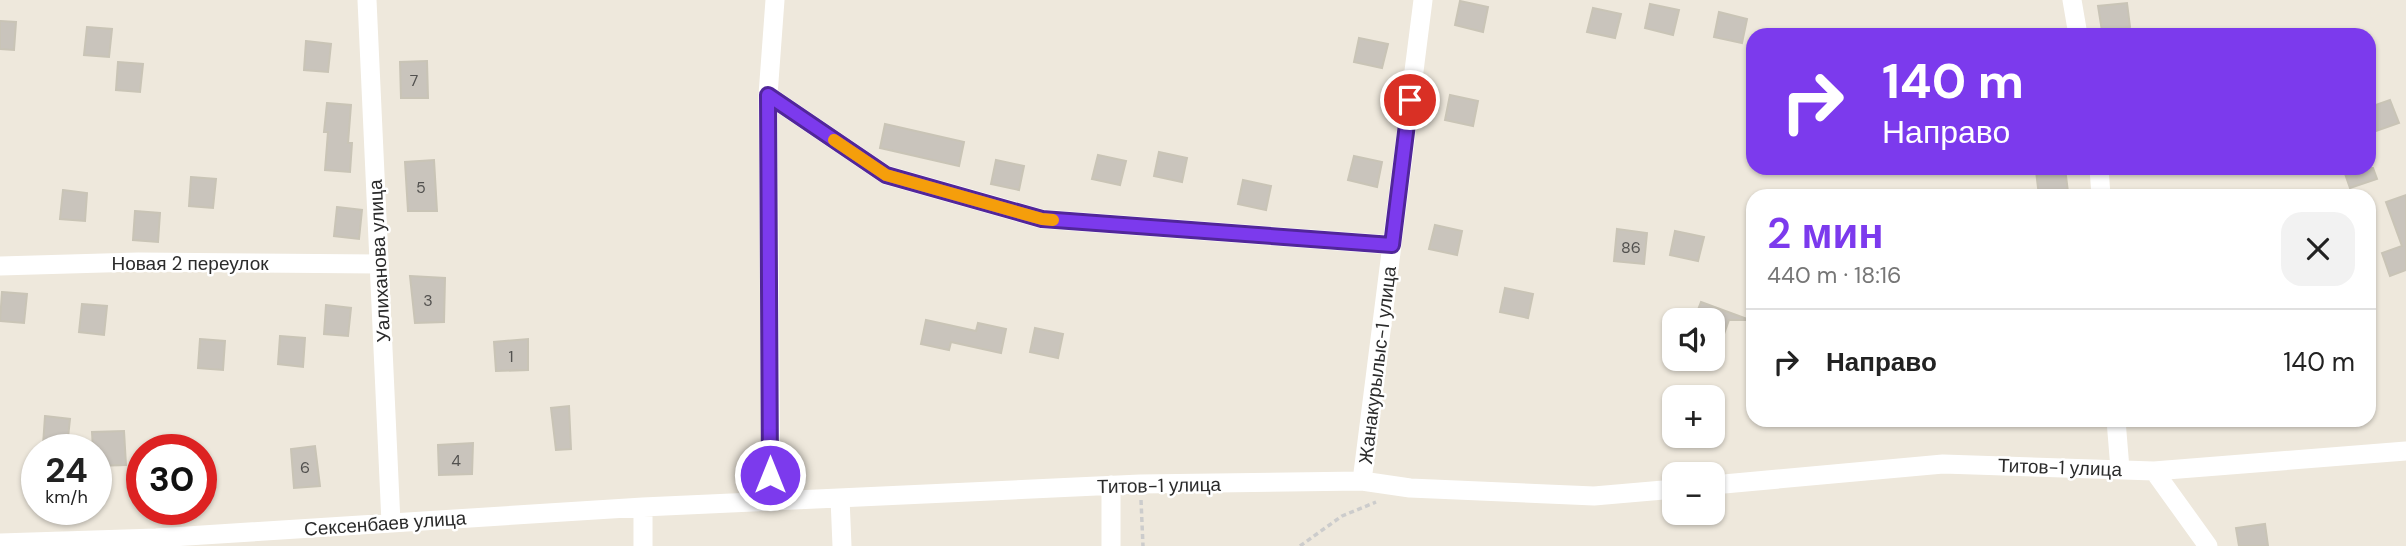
<!DOCTYPE html>
<html lang="ru">
<meta charset="utf-8">
<style>
:root{--surface:#fff;--page:#f2f2f2;--text:#222;--muted:#767676;--line:#e0e0e0;--accent:#7c3aed}
body{margin:0;font-family:"DM Sans",sans-serif;background:var(--page);color:var(--text);height:100vh;display:flex;flex-direction:column;font-size:26px;white-space:nowrap}
*{box-sizing:border-box;margin:0}
p{font-size:23px;color:var(--muted)}
.icon{flex:none;width:38px;height:38px;fill:none;stroke:currentColor;stroke-width:2;stroke-linecap:round;stroke-linejoin:round}
.map{position:relative;flex:1;overflow:hidden}
.sheet{position:absolute;left:1746px;top:189px;width:630px;height:238px;display:flex;flex-direction:column;background:var(--surface);border-radius:21px;box-shadow:0 2px 5px #0004}
.sheet>*{flex:none}
.guide{position:absolute;left:1746px;top:28px;width:630px;height:147px;border-radius:21px;box-shadow:0 2px 5px #0004;background:#7c3aed;color:#fff;overflow:hidden}
.tools{position:absolute;left:1662px;top:308px;display:grid;gap:14px}
.tools a{display:grid;place-items:center;width:63px;height:63px;border-radius:14px;background:var(--surface);box-shadow:0 2px 5px #0004;font-size:35px}
.speed{position:absolute;left:21px;top:434px;display:flex;gap:14px;font-size:35px;font-weight:700;text-align:center}
.speed>*{display:grid;place-content:center;width:91px;height:91px;border-radius:50%;background:var(--surface);box-shadow:0 2px 5px #0004;line-height:1}
.speed small{font-size:18px;font-weight:400}
.speed .limit{border:10px solid #d22;background:#fff;color:#111}
.pin{position:absolute;display:grid;place-items:center;width:60px;height:60px;color:#fff;margin:-30px;border:4px solid #fff;border-radius:50%;box-shadow:0 2px 7px #0007}
.me{position:absolute;width:77px;margin:-38px;rotate:0deg;stroke-linejoin:round;filter:drop-shadow(0 0 5px #0008)}
.turn{display:flex;align-items:center;gap:24px;height:147px;padding:0 21px;font-size:32px}
.turn .icon{width:91px;height:91px;stroke-width:2.5}
.turn b{display:block;font-size:49px;line-height:60px}
.round{display:grid;place-items:center;flex:none;width:74px;height:74px;border-radius:21px;background:var(--page)}
.headline{display:flex;align-items:center;justify-content:space-between;height:119px;padding:0 21px}
h1{font-size:42px;font-weight:600;line-height:52px;color:var(--accent)}
ul{padding:0;list-style:none}
li{display:flex;align-items:center;gap:21px;height:105px;padding:0 21px;border-top:2px solid var(--line)}
li div{flex:1}
li b{display:block;font-size:26px}
li em{font-style:normal}
.map>svg:first-child{display:block}
.building{fill:#c9c4bc;stroke:#c9c4b6;stroke-width:2}
.lines{fill:none;stroke-linecap:round;stroke-linejoin:round}
.path{stroke:#ccc;stroke-width:3.5;stroke-dasharray:5 3.5;stroke-linecap:butt}
.minor{stroke:#fff;stroke-width:19}
.route-casing{stroke:#51269a;stroke-width:18}
.route{stroke:#7c3aed;stroke-width:12}
.slow{stroke:#f59e0b;stroke-width:12}
.labels{text-anchor:middle;stroke-width:5;stroke-linejoin:round;paint-order:stroke}
.number-label{font-size:16px;fill:#52514f}
.street-label{font-size:19px;fill:#2b2b2b;stroke:#fff}
</style>
<div class="map">
<svg width="2406" height="546" viewBox="0 0 2406 546">
<rect width="100%" height="100%" fill="#eee8dc"/>
<path class="building" d="M1460,1L1488,7L1483,32L1455,25Z
M2127,3L2130,27L2102,31L2098,6Z
M1650,4L1679,10L1673,35L1645,28Z
M1593,8L1621,14L1615,38L1587,32Z
M1719,12L1747,19L1742,43L1714,37Z
M0,21L16,22L14,50L0,49Z
M87,27L112,29L109,57L84,55Z
M1359,38L1388,44L1382,68L1354,62Z
M306,41L331,44L328,72L304,70Z
M427,61L428,98H401L400,62Z
M118,62L143,64L140,92L116,90Z
M1450,95L1478,101L1473,126L1445,120Z
M2390,100L2399,123L2370,133V107Z
M327,103L351,105L348,143H352L350,172L325,170L328,132H324Z
M885,124L964,142L959,166L880,148Z
M1159,152L1187,158L1182,182L1154,176Z
M1098,155L1126,161L1120,185L1092,179Z
M1354,156L1382,162L1377,187L1348,180Z
M434,160L437,211H408L405,162Z
M996,160L1024,166L1019,190L991,184Z
M2065,168L2068,192L2039,196L2036,171Z
M2343,168H2373L2377,179L2350,188Z
M191,177L216,179L213,208L189,206Z
M1243,180L1271,186L1266,210L1238,204Z
M63,190L87,193L85,221L60,219Z
M2406,195V270L2390,276L2382,253L2402,246L2386,202Z
M337,207L362,210L359,239L334,236Z
M135,211L160,213L158,242L133,240Z
M1435,225L1462,231L1457,255L1429,249Z
M1617,229L1647,233L1644,264L1614,261Z
M1675,231L1704,237L1698,261L1670,255Z
M410,276L445,278L444,322L415,323Z
M1505,288L1533,294L1528,318L1500,312Z
M2,292L27,294L24,323L0,321Z
M1701,302L1747,319L1746,320H1729L1724,334L1713,330V320H1694Z
M82,304L107,306L104,335L79,332Z
M326,305L351,308L348,336L324,334Z
M926,320L976,331L978,323L1006,329L1001,353L951,342L949,350L921,344Z
M1035,328L1063,334L1058,358L1030,352Z
M280,336L305,338L303,367L278,364Z
M200,339L225,341L223,370L198,368Z
M528,339V370L496,371L494,342Z
M569,406L571,449L556,450L551,408Z
M45,416L70,419L67,447L43,445Z
M124,431L126,465L96,466V450H93L92,432Z
M473,443L472,474L439,475L438,445Z
M315,446L320,486L294,488L291,449Z
M2265,524L2268,546H2239L2236,528Z"/>
<g class="lines">
<path class="path" d="M1141,500L1143,546
M1300,546L1342,516L1376,502"/>
<path class="minor" d="M367,0L391,523
M2072,0L2078,35
M768,95L886,175L1042,219L1392,245
M2099,168L2101,196
M0,266L138,262L379,264
M2116,420L2120,469
M2154,471L2208,546
M1362,481L1423,0
M1111,485V546
M1713,485L1943,464L2154,471L2406,451
M840,498L842,546
M771,502L768,95L775,0
M0,543L156,538L643,507L1140,484L1362,481L1410,488L1594,496L1675,489
M643,546V507"/>
</g>
<g class="lines">
<g class="route-casing">
<path id="route" d="M770,475L768,95L886,175L1042,219L1392,245L1410,100"/>
</g>
<use href="#route" class="route"/>
<path class="slow" d="M834,140L886,175L1042,219L1053,220"/>
</g>
<g class="labels">
<g class="number-label">
<text x="414" y="86">7</text>
<text x="421" y="193">5</text>
<text x="1631" y="253">86</text>
<text x="428" y="306">3</text>
<text x="511" y="362">1</text>
<text x="456" y="466">4</text>
<text x="305" y="473">6</text>
</g>
<g class="street-label">
<text transform="translate(379 261) rotate(-93)" y="7">Уалиханова улица</text>
<text x="190" y="270">Новая 2 переулок</text>
<text transform="translate(1377 365) rotate(-83)" y="7">Жанакурылыс-1 улица</text>
<text transform="translate(2060 467) rotate(2)" y="7">Титов-1 улица</text>
<text transform="translate(1159 485) rotate(-1)" y="7">Титов-1 улица</text>
<text transform="translate(385 523) rotate(-4)" y="7">Сексенбаев улица</text>
</g>
</g>
</svg>
<div class="tools">
<a><svg class="icon" aria-label="sound" viewBox="0 0 24 24"><path d="M4 9h4l5-4v14l-5-4H4zM17 9q2 3 0 6"/></svg></a>
<a>+</a>
<a>−</a>
</div>
<div class="speed"><div>24<small>km/h</small></div><div class="limit">30</div></div>
<div class="pin" style="left:1410px;top:100px;background:#d93025"><svg class="icon" aria-label="arrive" viewBox="0 0 24 24"><path d="M6 21V4h12l-3 4 3 4H6"/></svg></div>
<svg class="me" style="left:770px;top:475px" viewBox="-20 -20 40 40"><circle r="17" fill="#7c3aed" stroke="#fff" stroke-width="3"/><path d="M0-11L8 9 0 5-8 9z" fill="#fff"/></svg>
<div class="guide">
<div class="turn"><svg class="icon" aria-label="right" viewBox="0 0 24 24"><path d="M7 20v-9h11M14 6l5 5-5 5"/></svg><div><b>140 m</b>Направо</div></div>
</div>
<section class="sheet">
<div class="headline"><div><h1>2 мин</h1><p>440 m · 18:16</p></div><a class="round"><svg class="icon" aria-label="close" viewBox="0 0 24 24"><path d="M6 6l12 12M18 6L6 18"/></svg></a></div>
<ul>
<li><svg class="icon" aria-label="right" viewBox="0 0 24 24"><path d="M7 20v-9h11M14 6l5 5-5 5"/></svg><div><b>Направо</b></div><em>140 m</em></li>
</ul>
</section>
</div>
